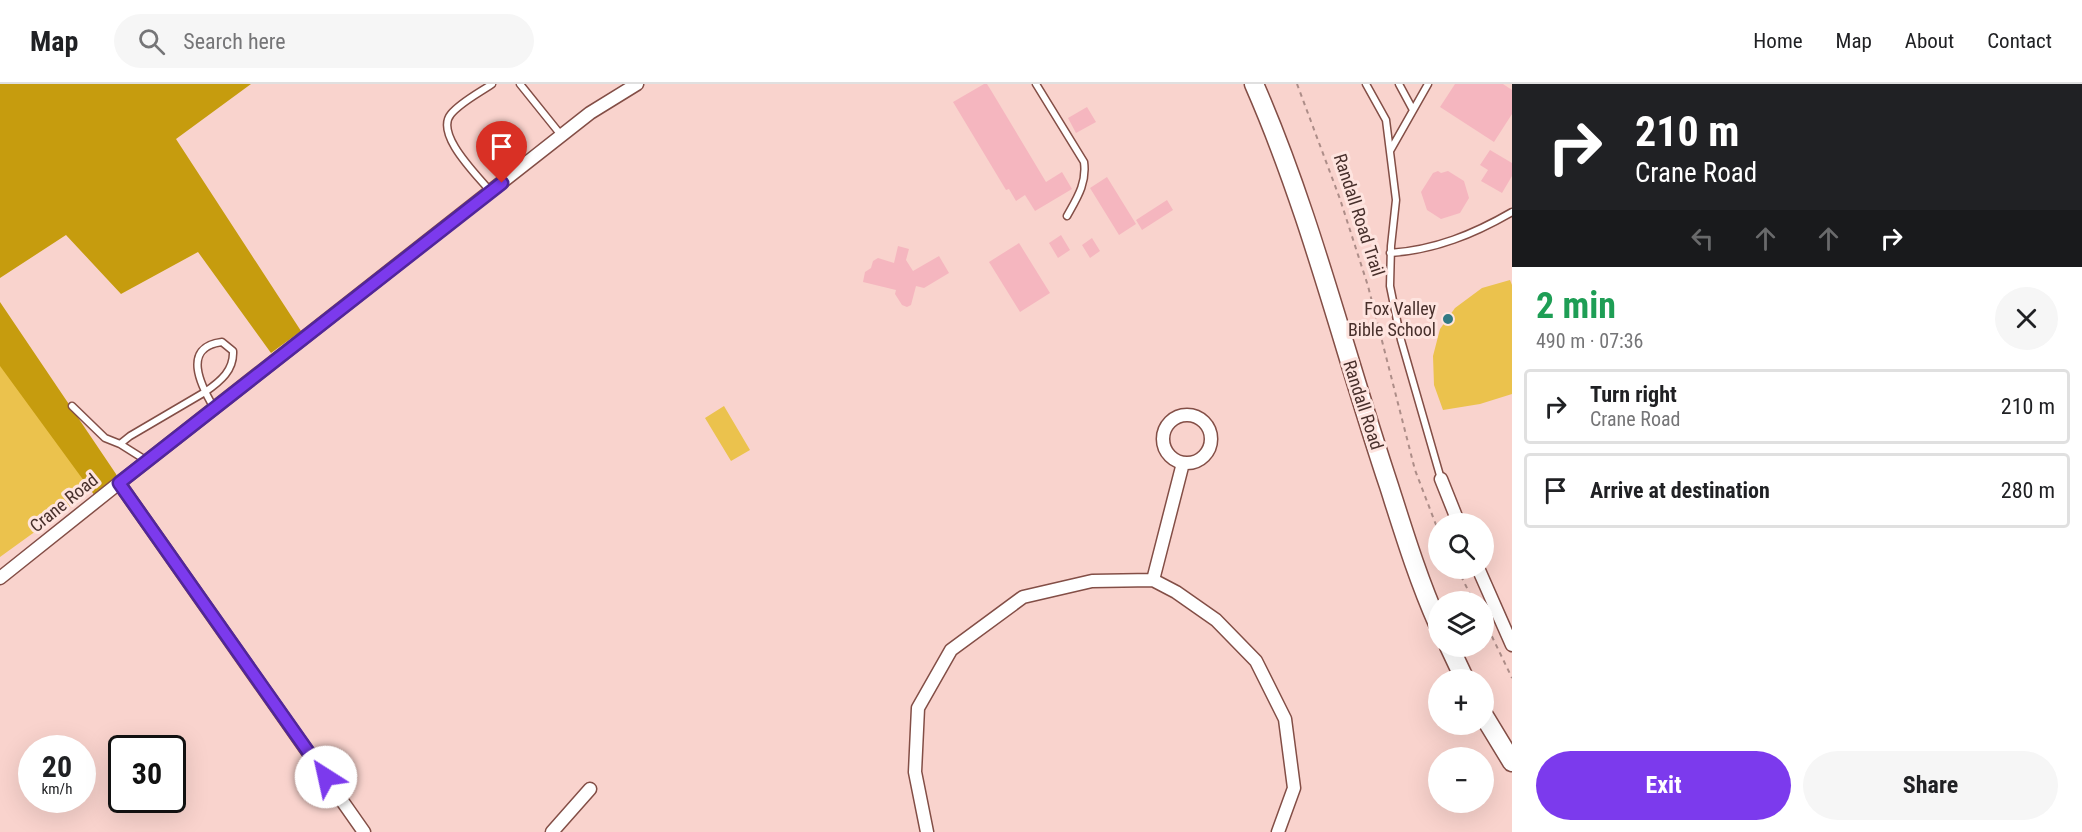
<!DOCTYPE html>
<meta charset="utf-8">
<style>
:root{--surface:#fff;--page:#f6f6f6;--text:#202124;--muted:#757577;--line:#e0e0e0;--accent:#7c3aed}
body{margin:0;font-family:"Roboto Condensed",sans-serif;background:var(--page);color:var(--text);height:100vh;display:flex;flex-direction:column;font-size:22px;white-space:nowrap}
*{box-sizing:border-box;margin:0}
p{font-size:20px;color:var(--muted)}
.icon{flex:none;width:33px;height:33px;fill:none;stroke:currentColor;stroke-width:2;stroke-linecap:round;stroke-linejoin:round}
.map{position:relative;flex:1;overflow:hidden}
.details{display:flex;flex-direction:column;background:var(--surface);width:570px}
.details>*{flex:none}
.hud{background:#202124;color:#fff;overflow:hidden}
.fabs{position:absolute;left:1428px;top:429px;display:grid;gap:12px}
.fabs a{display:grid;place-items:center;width:66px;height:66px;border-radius:50%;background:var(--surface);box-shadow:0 6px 24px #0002;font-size:30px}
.speed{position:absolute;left:18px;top:651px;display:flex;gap:12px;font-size:30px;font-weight:700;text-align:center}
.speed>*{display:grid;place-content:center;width:78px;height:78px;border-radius:50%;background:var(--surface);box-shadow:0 6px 24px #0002;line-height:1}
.speed small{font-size:15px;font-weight:400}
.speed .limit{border:3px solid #111;border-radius:9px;background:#fff;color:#111}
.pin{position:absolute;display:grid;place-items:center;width:51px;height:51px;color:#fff;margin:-62px -26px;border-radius:50% 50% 50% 0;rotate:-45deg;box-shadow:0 0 6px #0007}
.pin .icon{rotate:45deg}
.me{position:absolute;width:66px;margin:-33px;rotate:325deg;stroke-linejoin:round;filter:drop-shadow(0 0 4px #0008)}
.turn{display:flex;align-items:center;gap:21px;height:126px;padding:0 24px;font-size:27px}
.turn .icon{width:78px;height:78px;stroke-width:2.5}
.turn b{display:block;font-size:42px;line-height:51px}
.lanes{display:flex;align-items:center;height:57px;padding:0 24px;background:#0003;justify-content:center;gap:30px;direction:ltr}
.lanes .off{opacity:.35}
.round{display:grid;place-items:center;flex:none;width:63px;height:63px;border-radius:32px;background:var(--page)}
.headline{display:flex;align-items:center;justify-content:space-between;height:102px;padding:0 24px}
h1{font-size:36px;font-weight:700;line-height:45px;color:#1e9e55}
.button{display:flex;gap:12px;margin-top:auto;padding:12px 24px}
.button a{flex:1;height:69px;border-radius:36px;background:var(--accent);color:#fff;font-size:24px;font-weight:700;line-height:69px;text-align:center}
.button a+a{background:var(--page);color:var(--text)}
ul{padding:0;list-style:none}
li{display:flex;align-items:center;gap:18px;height:75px;margin:0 12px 9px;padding:0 12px;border:3px solid var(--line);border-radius:6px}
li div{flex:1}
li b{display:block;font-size:22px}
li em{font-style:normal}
header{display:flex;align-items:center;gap:36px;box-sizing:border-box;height:84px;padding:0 30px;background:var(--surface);border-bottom:2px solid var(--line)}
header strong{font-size:28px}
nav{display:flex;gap:33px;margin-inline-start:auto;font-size:21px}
.search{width:420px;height:54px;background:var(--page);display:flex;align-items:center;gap:15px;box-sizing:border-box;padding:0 21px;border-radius:33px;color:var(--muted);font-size:22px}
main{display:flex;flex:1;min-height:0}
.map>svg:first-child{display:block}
.green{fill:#ebc24d}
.forest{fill:#c69c0e}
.building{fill:#f5b6bf}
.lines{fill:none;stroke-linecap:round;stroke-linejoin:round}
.lane-casing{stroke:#834e46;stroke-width:9}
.street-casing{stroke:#834e46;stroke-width:15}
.primary-casing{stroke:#834e46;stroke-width:21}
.path{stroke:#ad8d88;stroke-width:2;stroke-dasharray:4.5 4.5;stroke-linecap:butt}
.lane{stroke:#fff;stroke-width:6}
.street{stroke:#fff;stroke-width:12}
.primary{stroke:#fff;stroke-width:18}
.route-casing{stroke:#51269a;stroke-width:15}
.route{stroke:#7c3aed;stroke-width:10}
.poi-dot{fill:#327984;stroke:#fee4df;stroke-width:2}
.labels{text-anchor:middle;stroke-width:6;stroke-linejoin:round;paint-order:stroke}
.street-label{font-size:18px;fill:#472f2b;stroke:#fee4df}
.poi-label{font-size:18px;fill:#472f2b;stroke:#fee4df;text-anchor:end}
</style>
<header>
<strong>Map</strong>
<div class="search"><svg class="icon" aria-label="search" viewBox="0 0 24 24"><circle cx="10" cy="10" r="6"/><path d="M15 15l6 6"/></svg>Search here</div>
<nav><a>Home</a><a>Map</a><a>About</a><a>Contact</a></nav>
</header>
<main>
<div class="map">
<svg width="1512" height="748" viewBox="0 0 1512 748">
<rect width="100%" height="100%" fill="#f9d3cd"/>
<path class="green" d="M1510,196L1512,201V310L1480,320L1443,326L1434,301L1433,272L1440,245L1455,224L1482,204Z
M0,277L94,405L0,473Z
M724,322L750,366L731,377L705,334Z"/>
<path class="forest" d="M0,0H251L176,55L301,247L271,269L198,168L121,210L66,151L0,194Z
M0,218L116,390L118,395L95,412L0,282Z"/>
<path class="building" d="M984,0H987L992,8L1046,98L1062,88L1072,105L1035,127L1025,111L1016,117L1009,105L1006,106L953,18Z
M1455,0H1503L1512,6V30L1494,58L1440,23Z
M1087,23L1096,38L1076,49L1068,34Z
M1490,66L1512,79V92L1502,109L1481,97L1488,86L1480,81Z
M1438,87L1441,89L1448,87L1464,97L1469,114L1460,129L1441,135L1427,126L1421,108L1433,89Z
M1107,93L1136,140L1119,151L1090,104Z
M1167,116L1173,126L1142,146L1136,136Z
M1061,151L1070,166L1058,174L1049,159Z
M1092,154L1100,167L1090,174L1082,161Z
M1019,159L1050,209L1020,228L989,178Z
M898,162L909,165L906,176L913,187L939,172L949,189L924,204L916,202L911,221L907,223L902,221L895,210L896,206L863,198L865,188L871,184L873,177L878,174L894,179Z"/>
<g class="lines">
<g class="lane-casing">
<path id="lane" d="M520,0L561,51
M1036,0L1084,78C1087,99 1077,114 1067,132
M1366,0L1386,36L1396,116L1391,162L1390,202L1401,256L1441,395
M1399,0L1413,26
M1390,67L1428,0
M490,107C478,92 434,50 451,30C461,18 479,9 492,0
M1390,169C1435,166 1474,150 1512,128
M72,322L105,354L120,360
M147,377L120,360L130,352L205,308C221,297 234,286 233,267L222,258C181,263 201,302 214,324"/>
</g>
<g class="street-casing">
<path id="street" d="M1163 355a24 24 0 1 1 48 0a24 24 0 1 1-48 0Z
M1441,395L1459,440
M119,399L364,748
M1478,484L1512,561
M0,494L119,399L590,29L637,0
M1153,496L1183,379
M552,748L590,705
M927,748L915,688L918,624L951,566L1023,513L1092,497L1153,496L1176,508L1216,536L1256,577L1285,635L1294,704L1278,748"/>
</g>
<g class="primary-casing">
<path id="primary" d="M1254,0C1311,130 1344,268 1389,402C1404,449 1418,495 1438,540
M1449,562L1465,596
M1484,632L1512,678"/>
</g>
<path class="path" d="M1297,0L1340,115L1368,202L1415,386L1438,446
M1457,484L1474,518
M1484,536L1512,594"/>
<use href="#lane" class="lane"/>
<use href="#street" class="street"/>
<use href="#primary" class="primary"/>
</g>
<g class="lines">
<g class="route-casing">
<path id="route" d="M326,693L119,399L502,99"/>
</g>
<use href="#route" class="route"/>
</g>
<circle class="poi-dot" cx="1448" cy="235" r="6"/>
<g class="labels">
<g class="street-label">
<text transform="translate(1359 131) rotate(72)" y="6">Randall Road Trail</text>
<text transform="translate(1363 321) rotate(72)" y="6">Randall Road</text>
<text transform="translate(64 419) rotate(-39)" y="6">Crane Road</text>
</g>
<g class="poi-label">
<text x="1436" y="231">Fox Valley<tspan x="1436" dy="21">Bible School</tspan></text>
</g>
</g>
</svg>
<div class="fabs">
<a><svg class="icon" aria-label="search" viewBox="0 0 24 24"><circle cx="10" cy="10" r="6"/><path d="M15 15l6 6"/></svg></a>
<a><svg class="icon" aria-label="layers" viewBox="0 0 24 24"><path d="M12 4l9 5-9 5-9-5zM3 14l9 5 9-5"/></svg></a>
<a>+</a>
<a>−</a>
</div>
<div class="speed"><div>20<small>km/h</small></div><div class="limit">30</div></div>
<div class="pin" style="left:502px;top:99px;background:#d93025"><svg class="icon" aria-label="arrive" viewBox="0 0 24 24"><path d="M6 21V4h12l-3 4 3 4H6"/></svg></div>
<svg class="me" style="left:326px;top:693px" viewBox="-20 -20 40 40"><circle r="19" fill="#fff"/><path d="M0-13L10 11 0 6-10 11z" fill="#7c3aed"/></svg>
</div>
<section class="details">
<div class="hud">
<div class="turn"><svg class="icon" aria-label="right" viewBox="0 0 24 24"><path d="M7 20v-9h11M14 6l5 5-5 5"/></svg><div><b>210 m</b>Crane Road</div></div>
<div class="lanes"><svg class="icon off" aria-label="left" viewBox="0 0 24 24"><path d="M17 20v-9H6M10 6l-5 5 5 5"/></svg><svg class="icon off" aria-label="ahead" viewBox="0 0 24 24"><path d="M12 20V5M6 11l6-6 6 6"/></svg><svg class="icon off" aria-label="ahead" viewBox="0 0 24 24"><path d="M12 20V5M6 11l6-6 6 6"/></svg><svg class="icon" aria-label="right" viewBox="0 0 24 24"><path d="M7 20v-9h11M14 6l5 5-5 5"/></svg></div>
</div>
<div class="headline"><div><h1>2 min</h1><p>490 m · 07:36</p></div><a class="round"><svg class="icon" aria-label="close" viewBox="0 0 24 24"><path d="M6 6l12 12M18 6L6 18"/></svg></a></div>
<ul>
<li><svg class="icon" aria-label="right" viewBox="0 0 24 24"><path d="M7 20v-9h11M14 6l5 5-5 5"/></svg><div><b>Turn right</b><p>Crane Road</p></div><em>210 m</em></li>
<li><svg class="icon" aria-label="arrive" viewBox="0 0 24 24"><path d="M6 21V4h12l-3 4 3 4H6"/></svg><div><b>Arrive at destination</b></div><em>280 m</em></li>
</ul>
<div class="button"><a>Exit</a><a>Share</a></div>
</section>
</main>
